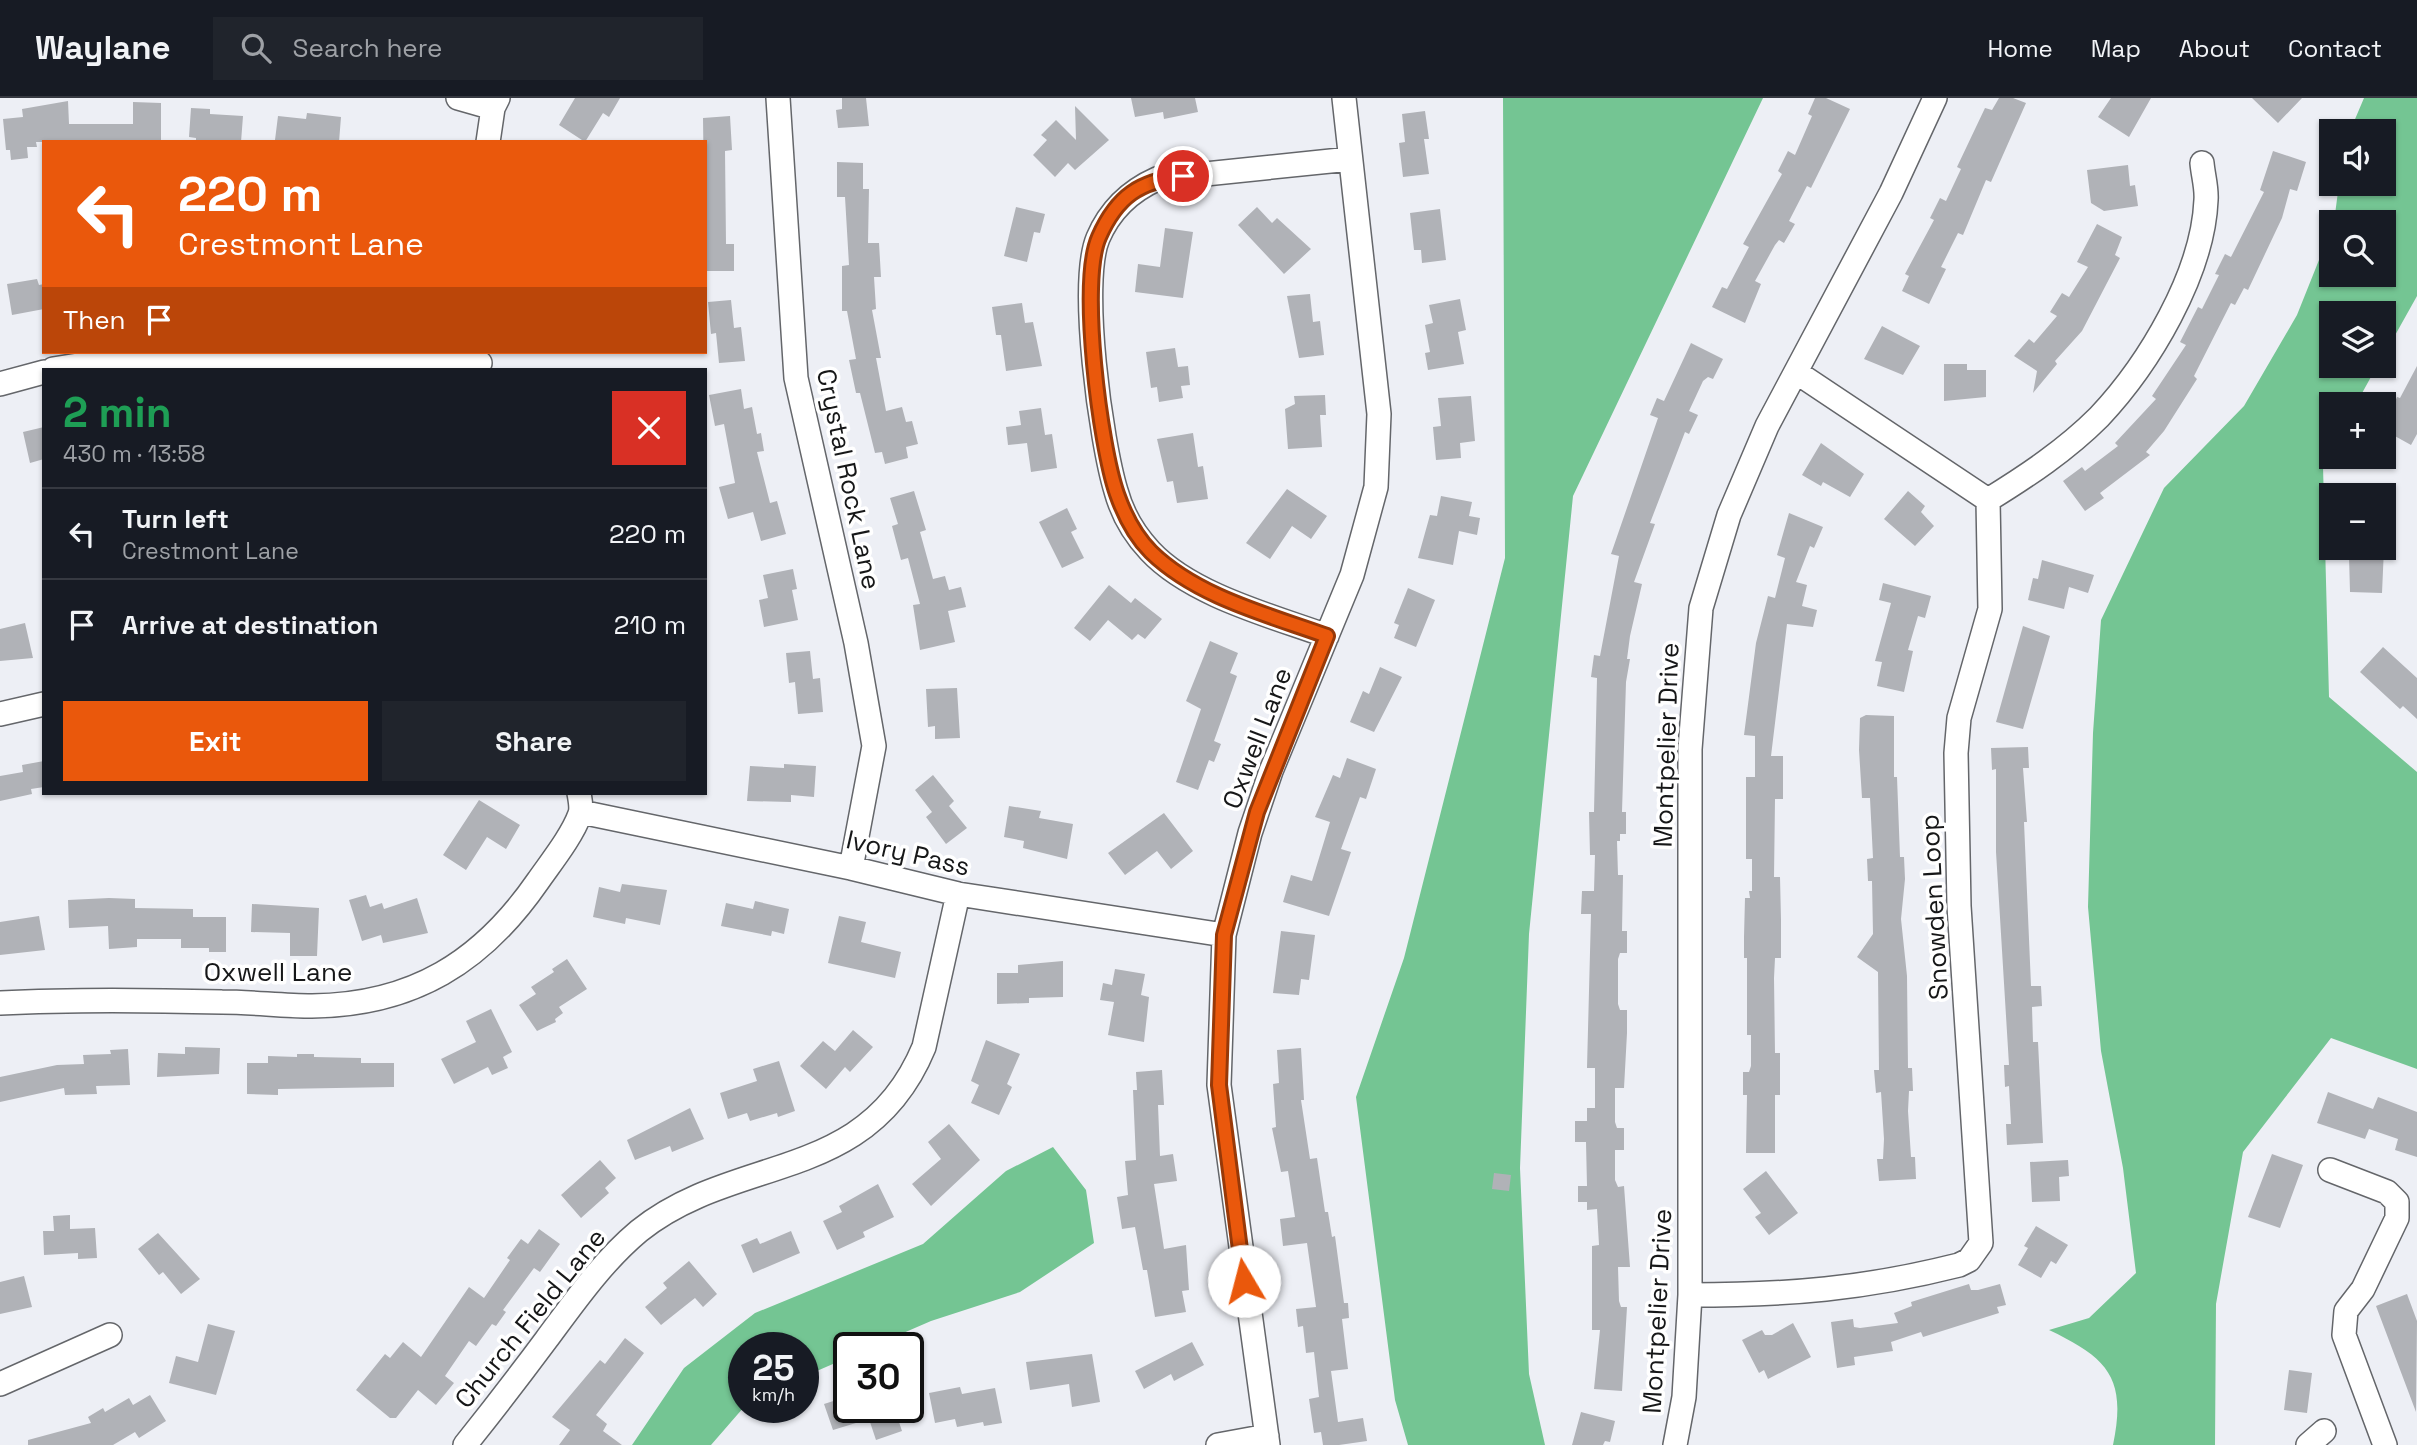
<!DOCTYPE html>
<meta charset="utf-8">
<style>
:root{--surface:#171b24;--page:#20242c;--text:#f1f3f6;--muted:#9ea1a6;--line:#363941;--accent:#ea580c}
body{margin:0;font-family:"Space Grotesk",sans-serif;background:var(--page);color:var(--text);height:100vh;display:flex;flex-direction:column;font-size:26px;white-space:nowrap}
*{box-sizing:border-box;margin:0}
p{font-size:23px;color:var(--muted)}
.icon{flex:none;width:38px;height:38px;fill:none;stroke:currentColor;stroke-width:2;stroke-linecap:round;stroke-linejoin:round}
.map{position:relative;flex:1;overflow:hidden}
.panel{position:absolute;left:42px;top:270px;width:665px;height:427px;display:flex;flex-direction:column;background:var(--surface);border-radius:0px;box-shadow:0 2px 5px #0004}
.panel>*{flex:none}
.banner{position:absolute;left:42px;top:42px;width:665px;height:214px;border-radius:0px;box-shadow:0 2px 5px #0004;background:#ea580c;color:#fff;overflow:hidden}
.tools{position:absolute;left:2319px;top:21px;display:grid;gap:14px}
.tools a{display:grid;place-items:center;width:77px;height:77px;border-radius:0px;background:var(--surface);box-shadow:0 2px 5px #0004;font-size:35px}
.speed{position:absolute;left:728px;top:1234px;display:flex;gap:14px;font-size:35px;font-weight:700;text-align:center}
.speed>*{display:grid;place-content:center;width:91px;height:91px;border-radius:50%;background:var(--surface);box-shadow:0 2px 5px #0004;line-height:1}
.speed small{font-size:18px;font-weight:400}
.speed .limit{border:4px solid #111;border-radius:10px;background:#fff;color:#111}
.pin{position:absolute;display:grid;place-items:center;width:60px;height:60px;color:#fff;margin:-30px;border:4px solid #fff;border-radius:50%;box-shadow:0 2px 7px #0007}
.me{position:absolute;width:77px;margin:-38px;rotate:352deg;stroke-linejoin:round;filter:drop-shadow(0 0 5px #0008)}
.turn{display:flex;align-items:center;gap:24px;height:147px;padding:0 21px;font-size:32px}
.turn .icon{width:91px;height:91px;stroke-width:2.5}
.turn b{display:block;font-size:49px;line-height:60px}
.then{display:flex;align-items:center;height:66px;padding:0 21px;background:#0003;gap:14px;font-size:26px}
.round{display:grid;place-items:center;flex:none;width:74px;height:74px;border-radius:0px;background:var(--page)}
.head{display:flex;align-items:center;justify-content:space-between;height:119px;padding:0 21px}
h1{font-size:42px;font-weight:700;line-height:52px;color:#1e9e55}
.primary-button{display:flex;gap:14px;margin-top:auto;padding:14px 21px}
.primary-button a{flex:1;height:80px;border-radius:0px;background:var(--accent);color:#fff;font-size:28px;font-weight:700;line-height:80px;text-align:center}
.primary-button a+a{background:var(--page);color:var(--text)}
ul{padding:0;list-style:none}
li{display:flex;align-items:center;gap:21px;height:91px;padding:0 21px;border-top:2px solid var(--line)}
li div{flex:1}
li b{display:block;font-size:26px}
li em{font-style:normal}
header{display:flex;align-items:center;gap:42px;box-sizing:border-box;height:98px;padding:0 35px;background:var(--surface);border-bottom:2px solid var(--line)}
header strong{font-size:33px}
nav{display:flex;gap:38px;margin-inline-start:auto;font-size:24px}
.search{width:490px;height:63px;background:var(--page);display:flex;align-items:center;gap:18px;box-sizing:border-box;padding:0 24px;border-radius:0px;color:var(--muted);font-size:26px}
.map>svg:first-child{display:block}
.forest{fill:#74c593}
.building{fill:#b0b2b7}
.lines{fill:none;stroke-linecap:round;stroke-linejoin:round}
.minor-casing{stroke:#64666a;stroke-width:26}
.minor{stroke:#fff;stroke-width:23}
.route-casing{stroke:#983908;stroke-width:18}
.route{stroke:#ea580c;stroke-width:12}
.labels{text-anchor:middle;stroke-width:7;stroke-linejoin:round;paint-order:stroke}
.street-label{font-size:26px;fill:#161718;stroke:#fff}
</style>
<header>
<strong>Waylane</strong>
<div class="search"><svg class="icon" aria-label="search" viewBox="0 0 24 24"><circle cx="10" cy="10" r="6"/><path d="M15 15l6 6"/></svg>Search here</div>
<nav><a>Home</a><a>Map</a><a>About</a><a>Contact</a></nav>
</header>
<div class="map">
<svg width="2417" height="1347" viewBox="0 0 2417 1347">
<rect width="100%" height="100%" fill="#edeff5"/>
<path class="forest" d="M1503,0H1763L1573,398L1529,836L1520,1070L1529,1276L1545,1347H1408L1395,1302L1356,999L1404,860L1505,460Z
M2364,0H2417V198L2384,257V215H2331V268H2377L2356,306H2331V354L2323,368L2329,599L2417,674V971L2331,940L2243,1054L2216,1206L2215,1347H2113C2127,1280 2108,1260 2049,1232L2089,1220L2136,1175L2123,1070L2101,953L2088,809L2093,635L2101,522L2164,390L2244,308L2297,217L2331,132V177H2384V124H2334L2339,86H2384V33H2350Z
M1053,1049L1086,1092L1094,1145L1020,1194L931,1223L871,1249L849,1250V1259L803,1279V1250H744V1309L711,1347H632L684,1270L755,1215L923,1146L1006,1073Z"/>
<path class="building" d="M575,0H620L609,19L603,15L585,44L559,27Z
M842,0H866L869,28L838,30L836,12L842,11Z
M1131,0H1195L1198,14L1164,21L1163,14L1135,19Z
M1815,0H1826L1850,11L1811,90L1807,88L1789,123L1795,126L1784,145L1779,142L1775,147L1755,183L1761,186L1745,225L1712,209L1722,189L1727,191L1749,149L1743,146L1782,76L1778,73L1788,53L1795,57L1812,18L1808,16Z
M1999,0H2013L2026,5L1991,84L1986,82L1963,137L1958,135L1941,169L1946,171L1929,206L1902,193L1909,178L1905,176L1934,122L1930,120L1940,100L1946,103L1961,71L1957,69L1985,10L1992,12Z
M2111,0H2151L2129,39L2098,19Z
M2252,0H2302L2278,25Z
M68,3L69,26H133V4L161,5V44H36L37,49H27L28,60L11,62L10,52H6L3,21L23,19L22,11Z
M1075,8L1109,42L1075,72L1068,65L1055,79L1033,57L1047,42L1041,37L1056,22L1076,42Z
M191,10L210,11V16L243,18L241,44H196V40L189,39Z
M1425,13L1429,41H1424L1429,76L1403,79L1399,45L1405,44L1402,16Z
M307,15L341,19L339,44L275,42L278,18L306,21Z
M730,18L732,52L725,53L726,146H734V173H705L703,20Z
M2273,53L2306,64L2297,93L2290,91L2282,120L2248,192L2244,190L2235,207L2231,205L2194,278L2197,281L2164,333L2146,354L2150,357L2100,395L2104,400L2085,413L2063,383L2082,369L2085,373L2118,348L2115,345L2156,301L2152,298L2186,247L2180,244L2198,209L2202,211L2219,177L2215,176L2225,156L2231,159L2264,94L2260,92Z
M837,64L863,65V91H869L868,145H879L881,179H874L876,211L872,212L881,260H876L886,313L902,309L906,324L912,323L918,346L906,349L908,360L885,366L882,354L875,355L860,295H856L849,262L856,261L847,213H842V168L849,167L845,99H837Z
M2128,67L2130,88L2135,87L2138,108L2104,113L2091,105L2087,72Z
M1016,109L1045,116L1040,135L1034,134L1027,164L1004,158Z
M1257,109L1272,125L1277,120L1311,151L1284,176L1238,127Z
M1440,111L1446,162L1422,165L1421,152H1414L1410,115Z
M2097,126L2122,139L2115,157L2120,160L2082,233L2055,263L2057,266L2033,295L2037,273L2014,258L2029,241L2034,245L2057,218L2050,214L2062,195L2069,199L2088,169L2077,164Z
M1165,130L1193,134L1183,200L1135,194L1138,166L1160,169Z
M37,181L39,187L44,186V211L12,217L7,186Z
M1310,196L1313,224L1320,223L1324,257L1299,260L1287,198Z
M1460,201L1466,232L1458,234L1464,266L1428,272L1425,255L1430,254L1425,227L1433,225L1429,207Z
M731,202L734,230L741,229L745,263L719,265L716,235L711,236L708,204Z
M1022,205L1025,225L1033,224L1042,268L1006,273L1001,237H996L992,209Z
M1882,228L1920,248L1903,277L1864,261Z
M1691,245L1723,261L1713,281L1708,279L1703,283L1689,313L1698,317L1689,336L1685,334L1650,425L1655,426L1634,484L1642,486L1630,538L1627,561H1630L1626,584L1622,714H1626V736H1620V743H1617L1618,777H1623L1622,833H1627V855H1620L1618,861V906L1620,912H1627V935L1624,990H1615V1024L1617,1030H1624V1052H1615V1082L1618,1089L1624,1088L1630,1169H1618L1619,1203L1621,1209H1627L1622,1293L1594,1291L1600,1232H1592V1148L1599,1147L1597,1111L1587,1112V1104H1578V1088H1587L1586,1044H1575V1023H1587V1010H1595V970H1587L1591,816H1581L1582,793H1594L1595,757H1590L1589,714H1594L1597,580L1591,579L1594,557L1600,558L1619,458L1611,456L1658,320L1650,317L1657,300L1664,303Z
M1175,250L1178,269L1188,268L1190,287L1181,288L1183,300L1159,304L1157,289L1151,290L1146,254Z
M1944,266H1967V272H1986V299L1944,303Z
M2417,268V336L2411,347L2384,332V329L2397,299L2400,300Z
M741,291L744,311L752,309L757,336L761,335L764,353L757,354L770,405L777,403L786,436L761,443L753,414L728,421L719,389L735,385L724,326L715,328L709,297Z
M1325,297L1326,317H1320L1322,349L1288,351L1285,311L1295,306L1294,298Z
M1471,298L1475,343L1460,345L1461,360L1436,362L1433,329L1441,328L1438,300Z
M1041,310L1045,337L1052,336L1057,370L1031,374L1027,345L1008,347L1006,329L1021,327L1019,313Z
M44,329V361L30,365L23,334Z
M1193,335L1198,369L1203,368L1208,401L1177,405L1173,383L1167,384L1157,341Z
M1821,345L1864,376L1850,399L1823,384L1821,388L1802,377Z
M1287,391L1327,418L1311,441L1292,428L1270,461L1246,445Z
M914,393L926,432L920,434L933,481L945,478L949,492L961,489L966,509L948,513L955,544L920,552L913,507L920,506L908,460L901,462L892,428L898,426L890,400Z
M1908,393L1925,408L1921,414L1934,428L1915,448L1884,421Z
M1441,398L1472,404L1469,418L1480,420L1477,437L1459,433L1453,467L1418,460L1430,417L1437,418Z
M1067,410L1077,431L1071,434L1084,460L1062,470L1039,424Z
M1789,415L1823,429L1814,450L1810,448L1796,484L1807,487L1802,508L1817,512L1813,529L1787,526L1771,658H1783V701H1775L1774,779H1780L1781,822V860H1775L1774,880L1775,955H1780V997H1775V1055H1746L1747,997H1743V974H1749L1751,968V937H1747V860H1744V839L1745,800H1750L1749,793H1752V761H1746V679H1755V638L1744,637L1756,545L1768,498L1775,500L1785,460L1777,457Z
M2353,450H2384L2382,495L2350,494L2349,458H2352Z
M2042,462L2094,477L2088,495L2069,489L2064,511L2028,502L2033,480L2038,481Z
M793,471L797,491L792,492L798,522L764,529L759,502L768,500L763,477Z
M1883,485L1931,498L1925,520L1918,518L1908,552L1913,553L1904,594L1877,588L1882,564L1875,563L1891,505L1879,502Z
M1109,487L1131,505L1135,500L1162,521L1145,541L1138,536L1132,542L1108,522L1090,543L1074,530Z
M1408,490L1435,502L1416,549L1394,540L1399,527L1394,525Z
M25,525L33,560L0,563V531Z
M2023,528L2050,538L2023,631L1996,624Z
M1210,543L1238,555L1230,575L1237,578L1214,643L1221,646L1214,664L1209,662L1198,692L1176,684L1201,611L1186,603Z
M2383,549L2417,580V621L2403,608L2400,611L2360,574Z
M810,553L813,581L820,580L823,614L798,616L795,584L789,585L786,555Z
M1380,569L1402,579L1374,634L1350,624L1363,593L1369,596Z
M957,590L960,640L935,641V628L928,629L926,591Z
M1866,617L1894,618V679H1897L1900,759H1904L1905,781L1901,821L1907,878L1908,970H1912L1913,993H1909L1908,1013L1911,1059H1915L1916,1081L1879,1083L1877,1061H1883L1884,1041L1881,994L1876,995L1874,972H1879L1878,874L1857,859L1873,836L1872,783H1868L1867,761L1873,760L1870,700H1862L1859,652L1860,620Z
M2028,649L2029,670H2023L2027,724H2024L2031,888H2041L2042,908L2032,909L2033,944H2038L2043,1045L2007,1047L2006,1026H2011L2009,988L2005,989L2004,967H2009L1996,754V671L1992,672L1991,650Z
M1347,660L1376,671L1366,701L1360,699L1341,751L1351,754L1329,818L1283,804L1291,777L1312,783L1330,724L1315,719L1333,677L1340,680Z
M44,663V689L31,691L32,696L0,703V678L23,674L22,667Z
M784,666L816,668L814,699L791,697V704L747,703L750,668L784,670Z
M933,677L954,703L949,708L967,730L946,746L926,719L932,714L915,692Z
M479,702L520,727L506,751L487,739L466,772L443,757Z
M1009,708L1041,713L1039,720L1073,726L1067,761L1023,750L1024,743L1004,739Z
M1164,715L1193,753L1171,771L1157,753L1125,777L1108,755Z
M622,786L667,792L660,827L626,820L625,826L593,819L599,789L620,794Z
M366,797L370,809L382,805L384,811L417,800L428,835L383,845L381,837L362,843L349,802Z
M109,800L135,801V810L193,811V819H226V854H209V850H181V841H137V849L109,851L108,828L69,830L68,802Z
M755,803L789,811L784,836L772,833L771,838L721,828L726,805L753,811Z
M252,806L319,810L317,858H290V835L251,834Z
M39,818L45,852L0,857V824Z
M839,818L866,824L861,844L901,854L895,880L828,865Z
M1281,833L1315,837L1309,882L1301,881L1299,897L1273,895Z
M567,861L587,891L559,909L563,915L555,921L556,924L537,933L519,907L536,896L531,889L554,874L552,871Z
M1063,863V899L1029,900V905L997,906V875H1018V867Z
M1115,871L1145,876L1141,897L1149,899L1144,944L1108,937L1114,904L1100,902L1103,885L1112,887Z
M491,911L512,954L503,959L508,970L492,977L488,969L454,986L441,961L476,944L466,923Z
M853,932L873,949L850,974L845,969L826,991L800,968L823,943L835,953Z
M986,942L1020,956L1007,986L1012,989L999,1017L971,1005L979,987L971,983Z
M185,949L220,950L219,976L157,979L158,955L185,956Z
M1301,950L1304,1002H1301L1310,1061L1317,1060L1325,1114H1328L1332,1139L1335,1138L1344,1205H1348L1349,1220L1342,1221L1348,1271L1331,1273L1338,1324L1363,1320L1367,1343L1339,1347H1323L1321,1334L1314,1335L1309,1301L1319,1299L1314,1254L1306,1255L1303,1228L1298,1229L1296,1211L1316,1209L1307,1145L1283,1148L1280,1121L1295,1119L1288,1073L1281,1074L1272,1030L1276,1029L1273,986L1279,985L1277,952Z
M128,951L130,987L96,988L97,996L65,997L64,990L0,1004V979L57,967L84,966L83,957L111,956L110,952Z
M297,956H314V959L361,960V965H394V989L278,991V997L247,996V965H268V958L297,959Z
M779,963L795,1013L778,1019L777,1015L750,1023L747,1015L728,1021L720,995L757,983L753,971Z
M1162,972L1164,1007H1158L1160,1058L1173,1056L1177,1083L1154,1086L1164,1151L1186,1147L1189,1192L1182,1193L1186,1214L1155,1219L1147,1172H1143L1135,1129L1122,1131L1117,1099L1128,1097L1125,1063L1136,1062L1133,992H1137L1136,974Z
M2328,994L2373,1011L2378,999L2417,1014V1059L2395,1052L2398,1041L2369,1031L2365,1041L2317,1025Z
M690,1010L704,1041L672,1054L670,1048L635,1062L627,1042Z
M949,1026L980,1062L931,1108L912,1086L941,1061L928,1044Z
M2272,1056L2303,1067L2280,1130L2248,1119Z
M600,1062L616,1080L605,1090L609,1095L581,1120L561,1097Z
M2068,1062L2069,1078L2059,1079L2060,1103L2032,1104L2030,1064Z
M1766,1073L1798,1115L1769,1137L1755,1119L1761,1115L1743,1091Z
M1494,1075L1511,1077L1509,1093L1492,1091Z
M878,1086L894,1119L863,1134L865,1139L837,1152L823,1123L842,1114L839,1108Z
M70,1117V1131L95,1130L97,1160L78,1161V1155L44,1157L43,1133H54L53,1118Z
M2036,1128L2068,1147L2056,1166L2051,1163L2041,1180L2018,1167L2028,1150L2024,1148Z
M539,1131L560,1146L540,1174L534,1170L503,1212L506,1214L496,1228L492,1226L476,1248L469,1243L445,1278L454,1285L436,1307L418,1292L396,1320H390L356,1292L385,1256L390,1260L403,1244L421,1259L469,1189L484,1200L510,1162L507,1160L521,1141L528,1146Z
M791,1133L800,1155L753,1175L741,1147L757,1140L760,1146Z
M158,1135L200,1181L181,1196L163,1174L159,1177L138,1151Z
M689,1163L717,1196L703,1209L695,1200L661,1227L645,1209L667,1190L663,1185Z
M24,1178L32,1209L0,1216V1184Z
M1969,1186L1971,1192H1978L2000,1186L2006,1207L1997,1209L1999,1215L1923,1239L1921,1234L1891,1244L1893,1253L1854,1259L1855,1267L1837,1270L1831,1224L1853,1221L1854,1229L1860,1230L1898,1225L1894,1215L1912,1208L1911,1204Z
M2407,1196L2417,1223L2416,1314L2376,1208Z
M1793,1225L1811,1259L1768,1281L1764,1272L1759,1275L1742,1242L1762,1232L1765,1237H1772Z
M208,1226L235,1233L216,1297L169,1285L176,1258L198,1264Z
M625,1240L644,1255L596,1317L607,1326L603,1333L622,1347H559L570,1332L552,1319L600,1262L605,1266Z
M1192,1244L1204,1267L1174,1283L1171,1276L1144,1291L1135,1273Z
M1092,1256L1100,1304L1072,1309L1069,1286L1030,1292L1026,1264Z
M2289,1272L2312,1275L2307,1315L2284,1312Z
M960,1289L962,1296L995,1290L1002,1325L984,1328L983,1324L957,1329L955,1321L935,1325L929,1295Z
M150,1297L166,1323L139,1340L135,1334L113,1347H28V1342L91,1325L88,1319L103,1310L105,1314L129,1300L133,1307Z
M849,1298V1309H894L902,1333L876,1342L869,1321L833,1332L824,1306Z
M1581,1314L1615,1323L1610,1344L1605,1343L1603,1347H1572Z"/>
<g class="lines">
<g class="minor-casing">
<path id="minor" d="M458,0L493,10
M778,0L796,280L856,545L874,648L851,770
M488,44L493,10L498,0
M53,271L103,263L148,262L214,267L480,265
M1796,274L1988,402
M0,286L44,274
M1988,402C2027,378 2066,352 2099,319C2149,266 2203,176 2206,102C2207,90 2203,77 2202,65
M1327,538C1272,518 1191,497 1150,453C1135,437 1122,415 1116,393C1101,344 1079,185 1098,140C1110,112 1130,93 1157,81L1350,61
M0,616L44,606
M581,714L851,770L958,796L1224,837
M0,905C74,901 148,902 222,904C252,904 282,908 312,908C413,907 482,864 538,783C552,763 572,738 580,716C582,710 580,701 579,695
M2330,1072L2387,1094L2397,1104V1120L2363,1191L2346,1213L2344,1237L2385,1347
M1690,1197C1788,1197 1864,1191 1959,1167L1969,1162L1981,1145L1959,808L1956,655L1959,620L1990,511L1988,402
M0,1286L110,1237
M465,1347C493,1312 520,1277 546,1242C575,1203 602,1164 639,1133C736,1055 867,1087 924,949L958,796
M1218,1347L1267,1338
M1268,1347L1219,987L1224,837L1250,735L1271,673L1352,477L1376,389L1379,316L1344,0
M1675,1347L1684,1299L1690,1197V651L1701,510L1729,417L1767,328L1891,95L1935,0
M2308,1347L2324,1333"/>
</g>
<use href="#minor" class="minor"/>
</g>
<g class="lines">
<g class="route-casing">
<path id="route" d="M1183,78C1140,83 1117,98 1099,139C1079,184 1100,348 1117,396C1124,416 1136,439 1151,454C1197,499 1269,517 1327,538L1257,714L1224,837L1219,987L1244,1183"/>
</g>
<use href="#route" class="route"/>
</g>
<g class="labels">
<g class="street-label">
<text transform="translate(849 381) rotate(78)" y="9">Crystal Rock Lane</text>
<text transform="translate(1257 640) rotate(-69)" y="9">Oxwell Lane</text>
<text transform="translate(1666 647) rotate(-88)" y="9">Montpelier Drive</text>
<text transform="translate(908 755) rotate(13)" y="9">Ivory Pass</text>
<text transform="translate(1934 809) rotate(-93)" y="9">Snowden Loop</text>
<text x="278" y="883">Oxwell Lane</text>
<text transform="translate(1657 1213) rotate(-87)" y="9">Montpelier Drive</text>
<text transform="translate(530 1220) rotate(-51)" y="9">Church Field Lane</text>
</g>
</g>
</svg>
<div class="tools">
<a><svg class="icon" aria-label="sound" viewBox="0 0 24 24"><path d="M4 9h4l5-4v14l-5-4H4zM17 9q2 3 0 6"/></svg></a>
<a><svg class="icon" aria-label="search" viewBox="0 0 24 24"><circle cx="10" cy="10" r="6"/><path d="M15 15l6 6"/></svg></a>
<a><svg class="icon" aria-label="layers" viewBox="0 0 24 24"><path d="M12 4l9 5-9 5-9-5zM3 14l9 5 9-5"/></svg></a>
<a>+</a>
<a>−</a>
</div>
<div class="speed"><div>25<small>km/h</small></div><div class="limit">30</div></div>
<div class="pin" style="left:1183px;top:78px;background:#d93025"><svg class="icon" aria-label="arrive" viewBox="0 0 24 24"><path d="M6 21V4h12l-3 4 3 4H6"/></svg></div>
<svg class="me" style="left:1244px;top:1183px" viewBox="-20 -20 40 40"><circle r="19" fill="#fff"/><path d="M0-13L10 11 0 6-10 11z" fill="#ea580c"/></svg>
<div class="banner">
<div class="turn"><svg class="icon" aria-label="left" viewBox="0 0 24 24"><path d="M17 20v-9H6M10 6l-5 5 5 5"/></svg><div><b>220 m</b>Crestmont Lane</div></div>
<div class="then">Then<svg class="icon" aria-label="arrive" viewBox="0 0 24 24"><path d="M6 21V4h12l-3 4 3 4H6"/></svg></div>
</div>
<section class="panel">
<div class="head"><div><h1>2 min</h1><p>430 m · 13:58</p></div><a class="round" style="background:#d93025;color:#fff"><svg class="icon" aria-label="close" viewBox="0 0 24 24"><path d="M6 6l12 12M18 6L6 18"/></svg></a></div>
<ul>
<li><svg class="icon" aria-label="left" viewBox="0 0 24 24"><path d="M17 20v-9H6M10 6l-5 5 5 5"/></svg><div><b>Turn left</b><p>Crestmont Lane</p></div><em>220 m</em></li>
<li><svg class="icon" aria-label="arrive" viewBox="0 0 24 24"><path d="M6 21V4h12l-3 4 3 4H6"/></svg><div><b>Arrive at destination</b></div><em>210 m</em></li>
</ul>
<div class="primary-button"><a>Exit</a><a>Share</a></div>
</section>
</div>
